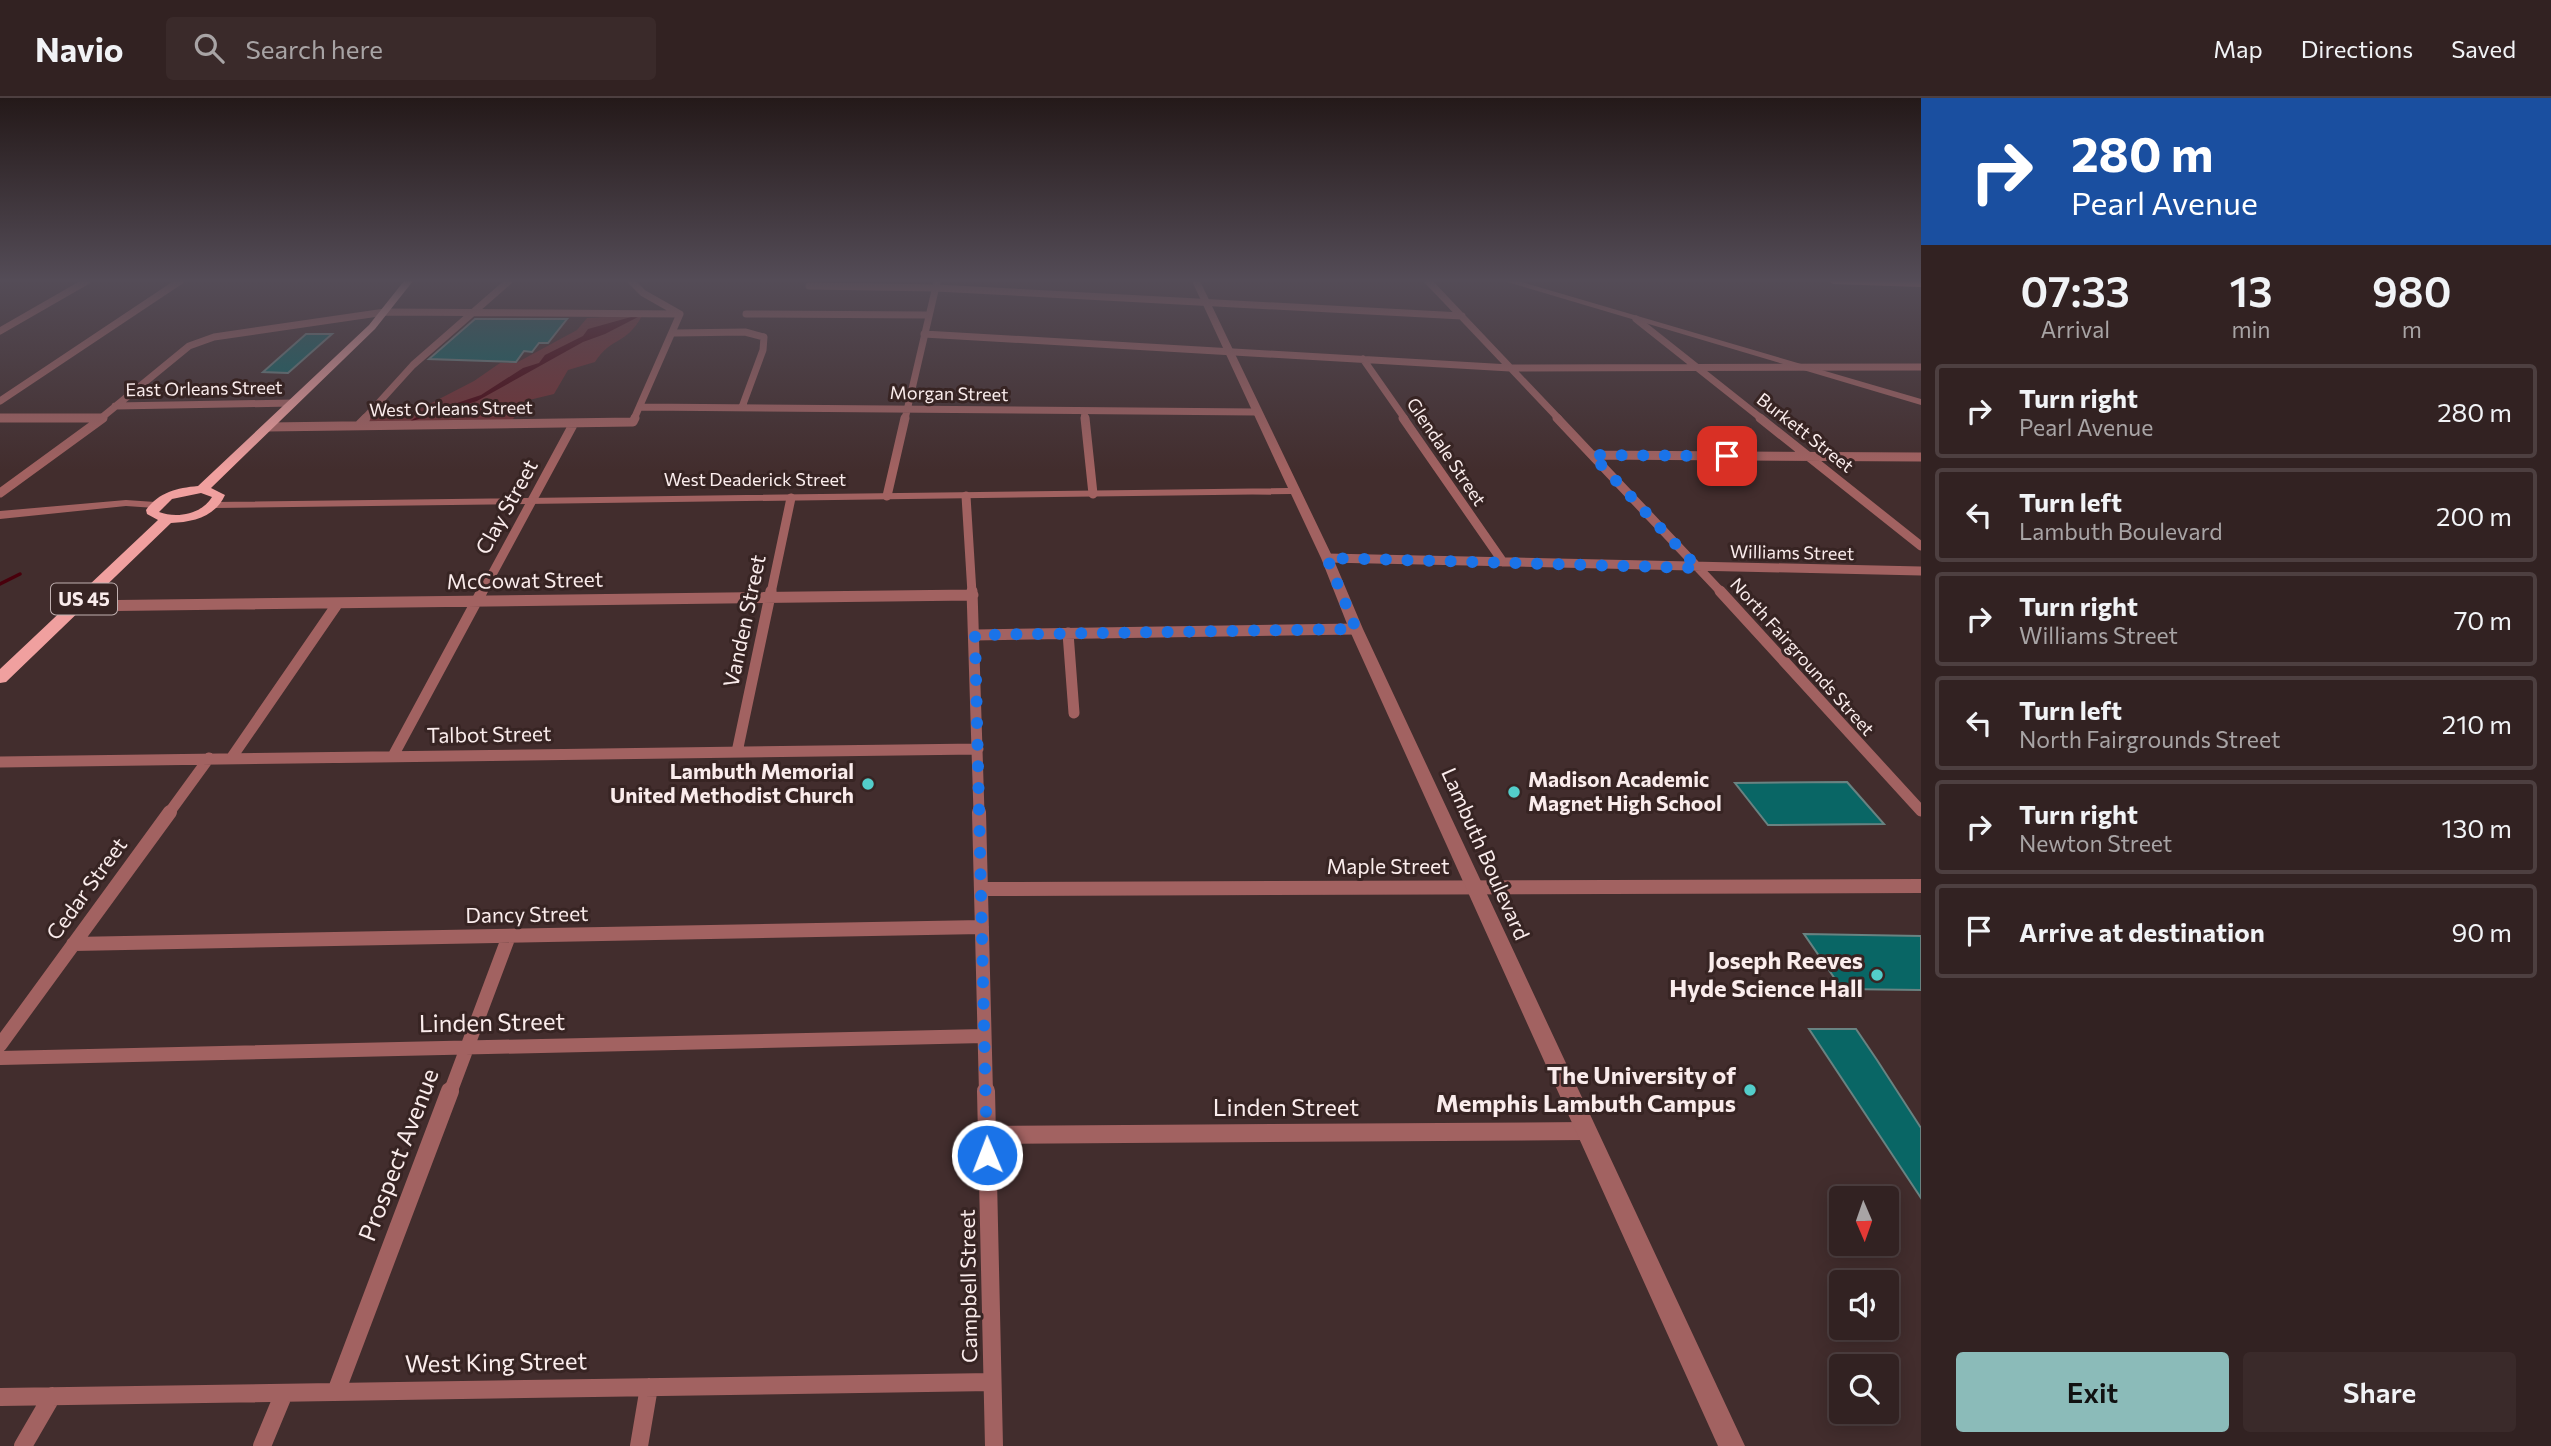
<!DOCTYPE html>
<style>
:root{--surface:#322222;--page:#3a2a2a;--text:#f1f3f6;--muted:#a8a4a5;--line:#4d3f40;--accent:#8bbbb9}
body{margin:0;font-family:Commissioner,sans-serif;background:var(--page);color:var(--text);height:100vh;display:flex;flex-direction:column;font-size:26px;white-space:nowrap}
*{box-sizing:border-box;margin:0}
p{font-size:23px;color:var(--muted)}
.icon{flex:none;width:38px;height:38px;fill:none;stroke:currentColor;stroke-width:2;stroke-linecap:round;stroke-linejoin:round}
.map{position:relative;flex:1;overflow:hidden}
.drawer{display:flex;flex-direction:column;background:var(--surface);width:630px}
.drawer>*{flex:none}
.hud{background:#1a4fa0;color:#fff;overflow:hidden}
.needle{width:46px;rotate:178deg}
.fabs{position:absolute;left:1829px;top:1088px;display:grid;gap:14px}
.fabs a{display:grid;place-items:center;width:70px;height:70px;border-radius:7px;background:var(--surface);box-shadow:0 4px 18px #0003,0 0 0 2px var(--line);font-size:35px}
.pin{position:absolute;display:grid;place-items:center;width:60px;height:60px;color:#fff;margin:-30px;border-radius:14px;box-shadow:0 4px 10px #0006}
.me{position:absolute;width:77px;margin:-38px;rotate:359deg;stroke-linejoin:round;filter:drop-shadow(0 0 5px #0008)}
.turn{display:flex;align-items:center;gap:24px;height:147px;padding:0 35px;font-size:32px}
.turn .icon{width:91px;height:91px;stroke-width:2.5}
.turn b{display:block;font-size:49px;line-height:60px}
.eta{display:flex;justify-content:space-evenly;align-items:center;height:119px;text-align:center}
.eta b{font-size:42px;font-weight:600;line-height:49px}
.cta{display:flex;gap:14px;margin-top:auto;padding:14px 35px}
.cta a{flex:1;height:80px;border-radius:7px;background:var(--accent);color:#111;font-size:28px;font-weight:600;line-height:80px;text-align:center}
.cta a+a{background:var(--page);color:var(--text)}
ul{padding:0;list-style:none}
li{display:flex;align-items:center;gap:21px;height:94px;margin:0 14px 10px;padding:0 21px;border:4px solid var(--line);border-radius:7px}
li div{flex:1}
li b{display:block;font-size:26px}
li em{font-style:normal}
header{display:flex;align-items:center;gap:42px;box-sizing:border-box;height:98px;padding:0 35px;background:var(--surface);border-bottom:2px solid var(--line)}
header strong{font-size:33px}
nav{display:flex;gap:38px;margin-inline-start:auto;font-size:24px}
.search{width:490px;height:63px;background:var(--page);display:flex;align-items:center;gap:18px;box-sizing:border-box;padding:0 24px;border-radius:7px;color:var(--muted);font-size:26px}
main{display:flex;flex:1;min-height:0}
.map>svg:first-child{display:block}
.green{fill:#732f32}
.water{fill:#49000c}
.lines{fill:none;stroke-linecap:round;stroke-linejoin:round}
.stream{stroke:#49000c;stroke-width:3.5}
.building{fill:#096665;stroke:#698382;stroke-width:2}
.minor-far4{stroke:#a26261;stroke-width:7}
.minor-far3{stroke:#a26261;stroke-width:9}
.minor-far2{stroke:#a26261;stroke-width:11}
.minor-far1{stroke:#a26261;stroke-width:14}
.minor{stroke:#a26261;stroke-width:18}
.tertiary{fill:#a26261;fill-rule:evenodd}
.secondary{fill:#e0797a;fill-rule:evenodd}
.primary{fill:#f0a09f;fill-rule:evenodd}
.route{stroke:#1a73e8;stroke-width:12;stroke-dasharray:0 21.6}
.poi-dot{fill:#53cdca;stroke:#372423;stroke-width:2.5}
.labels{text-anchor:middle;stroke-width:6;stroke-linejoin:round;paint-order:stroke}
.far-street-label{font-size:18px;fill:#faecec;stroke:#372423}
.shield{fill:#372423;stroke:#c0b0b0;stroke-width:2}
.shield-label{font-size:19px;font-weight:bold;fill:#faecec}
.street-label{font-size:21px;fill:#faecec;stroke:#372423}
.poi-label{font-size:21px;font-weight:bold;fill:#faecec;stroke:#372423;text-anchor:end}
.near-poi-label{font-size:24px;font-weight:bold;fill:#faecec;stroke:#372423;text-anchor:end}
.near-street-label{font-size:24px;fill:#faecec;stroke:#372423}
</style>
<header>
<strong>Navio</strong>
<div class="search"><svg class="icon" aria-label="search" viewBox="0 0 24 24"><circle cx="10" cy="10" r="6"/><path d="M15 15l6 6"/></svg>Search here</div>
<nav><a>Map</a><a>Directions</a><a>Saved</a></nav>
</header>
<main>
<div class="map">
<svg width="1921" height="1348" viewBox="0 0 1921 1348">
<rect width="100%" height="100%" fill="#422d2d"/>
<path class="green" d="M619,218H642C626,247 611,239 595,264L568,272L554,296L525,303L511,324L368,323L372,319L412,315L474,283L500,265H516L577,232L587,220Z"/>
<path class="water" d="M631,219H638L605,236L583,244L477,303L409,324L418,318L481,297L523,270L539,265L545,257L583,238L588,231Z"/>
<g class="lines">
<path class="stream" d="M0,486L20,476"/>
</g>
<path class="building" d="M475,221H567L548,245H539L532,254L524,253L516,264L429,261Z
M306,236H332L288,275L263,274Z
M1847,684L1884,726L1768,727L1735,685Z
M1804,836L1921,838V892L1842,891Z
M1809,931H1856L1877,962L1921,1030V1100Z"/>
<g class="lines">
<path class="minor-far4" d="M631,183L643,195L680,216L634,321
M1428,183L1559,321
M809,188L936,190L1462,218
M746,216L928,217
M1636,221L1762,321
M0,233L87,183
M675,235L745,234L764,239L763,252L742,309
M924,236L1510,270L1921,269
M1363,261L1405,321
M0,303L180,183
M115,308L293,305
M641,309L1256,314
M1084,313L1085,321
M0,320H101
M100,321L189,248L214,239L385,214L680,216
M364,321L413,267L509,183
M905,321L937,184"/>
<path class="minor-far3" d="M0,320H101
M1085,320L1093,396
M1403,320L1503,464
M1557,320L1722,495
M1760,320L1921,448
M359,327L366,320
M268,329L633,324L635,320
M1592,357L1921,359
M0,395L103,320
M887,398L905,320
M966,398L972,495
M1327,460L1921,473
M482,495L574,325
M771,495L791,400"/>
<path class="minor-far2" d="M972,493L979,715
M1720,493L1921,713
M77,508L973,497
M1068,535L1074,615
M975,537L1356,531
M737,654L771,493
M393,658L482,493
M232,659L338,505
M0,664L978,651
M169,715L209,660"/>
<path class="minor-far1" d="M979,714L986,995
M981,791L1921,788
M73,846L982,829
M0,947L170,714
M0,960L984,938
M450,995L509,838"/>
<path class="minor" d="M986,993L994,1348
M986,1037L1586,1033
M336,1294L450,993
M0,1299L992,1284
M23,1348L52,1298
M262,1348L284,1295
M639,1348L649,1289"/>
<path class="tertiary" d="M1192,183H1200L1333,460L1363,531L1745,1348H1718L1349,531L1321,460L1291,396L215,410L209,407L215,404L1288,390Z
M1504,183H1518L1921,301V307Z
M126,402L155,404L161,407L155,410L126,408L0,421V413Z"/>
<path class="secondary" d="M1829,183H1921V189L1833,186Z"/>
<path class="primary" d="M404,183H413L375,231L211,390L225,397C215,419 193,424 171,425L6,584L0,585V571L158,422L147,416L146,412C159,394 177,390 198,388L369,227ZM201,395L212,399C202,416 177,421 159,414L172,401Z"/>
</g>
<linearGradient id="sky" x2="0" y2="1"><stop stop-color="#241919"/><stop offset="0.49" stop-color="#544c57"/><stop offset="1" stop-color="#544c57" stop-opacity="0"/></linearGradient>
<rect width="1921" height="372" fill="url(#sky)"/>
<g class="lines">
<path class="route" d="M987,1057L975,537L1356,531L1327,460L1698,470L1592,357L1727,358"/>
</g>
<g class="poi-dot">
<circle cx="868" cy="686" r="7"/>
<circle cx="1514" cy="694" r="7"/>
<circle cx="1877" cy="877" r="7"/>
<circle cx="1750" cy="992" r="7"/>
</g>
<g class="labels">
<g class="far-street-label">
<text transform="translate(204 291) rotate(-1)" y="6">East Orleans Street</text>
<text transform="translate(949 296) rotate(1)" y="6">Morgan Street</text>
<text transform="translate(451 311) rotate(-1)" y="6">West Orleans Street</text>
<text transform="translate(1805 335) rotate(38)" y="6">Burkett Street</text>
<text transform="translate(1446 354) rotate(56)" y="6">Glendale Street</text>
<text x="755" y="388">West Deaderick Street</text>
<text transform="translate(1792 455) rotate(1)" y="6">Williams Street</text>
<text transform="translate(1802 559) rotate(48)" y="6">North Fairgrounds Street</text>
</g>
<rect class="shield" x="51" y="485.5" width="66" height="31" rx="5"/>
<g class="shield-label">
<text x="84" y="508">US 45</text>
</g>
<g class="street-label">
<text transform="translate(507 409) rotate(-61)" y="7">Clay Street</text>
<text transform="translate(525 483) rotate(-1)" y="7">McCowat Street</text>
<text transform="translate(745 523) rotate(-78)" y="7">Vanden Street</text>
<text transform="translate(489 637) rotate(-1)" y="7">Talbot Street</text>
<text transform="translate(1485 756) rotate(66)" y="7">Lambuth Boulevard</text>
<text x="1388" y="776">Maple Street</text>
<text transform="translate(87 791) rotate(-54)" y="7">Cedar Street</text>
<text transform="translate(527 817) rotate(-1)" y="7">Dancy Street</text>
<text transform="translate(969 1188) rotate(-91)" y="7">Campbell Street</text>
</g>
<g class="poi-label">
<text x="854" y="681">Lambuth Memorial<tspan x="854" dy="24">United Methodist Church</tspan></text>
<text x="1528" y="689" text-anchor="start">Madison Academic<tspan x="1528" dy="24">Magnet High School</tspan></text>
</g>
<g class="near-poi-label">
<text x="1863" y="871">Joseph Reeves<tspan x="1863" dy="28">Hyde Science Hall</tspan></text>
<text x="1736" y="986">The University of<tspan x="1736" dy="28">Memphis Lambuth Campus</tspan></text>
</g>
<g class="near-street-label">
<text transform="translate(492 925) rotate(-1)" y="8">Linden Street</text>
<text x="1286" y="1018">Linden Street</text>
<text transform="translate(399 1057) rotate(-69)" y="8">Prospect Avenue</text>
<text transform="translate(496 1265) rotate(-1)" y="8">West King Street</text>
</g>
</g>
</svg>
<div class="fabs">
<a><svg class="needle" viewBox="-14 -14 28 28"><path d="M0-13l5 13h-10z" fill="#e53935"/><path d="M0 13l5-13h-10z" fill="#a8a4a5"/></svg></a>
<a><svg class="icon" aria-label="sound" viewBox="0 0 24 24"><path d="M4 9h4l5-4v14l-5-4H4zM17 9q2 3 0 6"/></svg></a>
<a><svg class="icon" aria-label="search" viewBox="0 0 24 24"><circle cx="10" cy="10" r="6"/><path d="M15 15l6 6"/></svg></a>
</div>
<div class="pin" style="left:1727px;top:358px;background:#d93025"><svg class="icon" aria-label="arrive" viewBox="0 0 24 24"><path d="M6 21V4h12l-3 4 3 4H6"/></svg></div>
<svg class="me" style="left:987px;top:1057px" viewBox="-20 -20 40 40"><circle r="17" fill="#1a73e8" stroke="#fff" stroke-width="3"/><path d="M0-11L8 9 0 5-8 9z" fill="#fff"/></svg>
</div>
<section class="drawer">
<div class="hud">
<div class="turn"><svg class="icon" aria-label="right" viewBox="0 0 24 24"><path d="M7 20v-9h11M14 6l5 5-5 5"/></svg><div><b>280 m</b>Pearl Avenue</div></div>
</div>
<div class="eta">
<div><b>07:33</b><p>Arrival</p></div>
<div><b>13</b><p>min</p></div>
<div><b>980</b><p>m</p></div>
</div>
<ul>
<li><svg class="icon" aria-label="right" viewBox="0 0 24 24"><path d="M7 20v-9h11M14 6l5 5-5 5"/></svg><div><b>Turn right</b><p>Pearl Avenue</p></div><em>280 m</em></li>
<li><svg class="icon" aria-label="left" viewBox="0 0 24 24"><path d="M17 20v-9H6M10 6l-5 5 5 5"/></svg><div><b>Turn left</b><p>Lambuth Boulevard</p></div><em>200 m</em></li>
<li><svg class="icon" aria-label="right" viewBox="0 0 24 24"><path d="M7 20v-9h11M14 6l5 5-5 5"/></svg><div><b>Turn right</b><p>Williams Street</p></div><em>70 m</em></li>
<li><svg class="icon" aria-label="left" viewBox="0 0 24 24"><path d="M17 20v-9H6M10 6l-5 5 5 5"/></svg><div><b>Turn left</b><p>North Fairgrounds Street</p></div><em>210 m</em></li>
<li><svg class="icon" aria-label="right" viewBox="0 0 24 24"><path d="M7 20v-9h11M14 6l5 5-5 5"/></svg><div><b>Turn right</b><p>Newton Street</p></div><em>130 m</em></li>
<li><svg class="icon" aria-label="arrive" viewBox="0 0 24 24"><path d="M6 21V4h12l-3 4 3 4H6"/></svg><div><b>Arrive at destination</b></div><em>90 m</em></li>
</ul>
<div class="cta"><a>Exit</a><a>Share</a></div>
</section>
</main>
